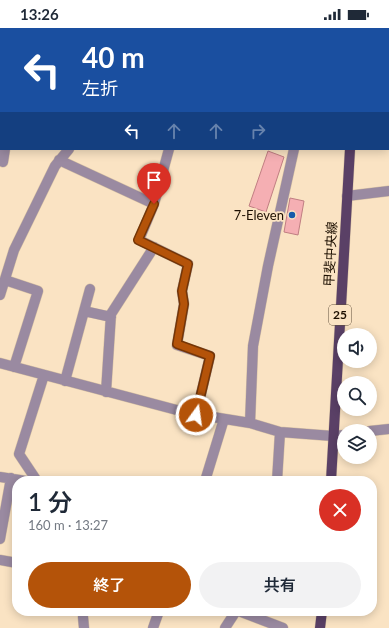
<!DOCTYPE html>
<html lang="ja">
<meta charset="utf-8">
<style>
:root{--surface:#fff;--page:#f2f2f3;--text:#1f2937;--muted:#747a83;--accent:#b45309}
body{margin:0;font-family:Lato,"Noto Sans JP",sans-serif;background:var(--page);color:var(--text);height:100vh;display:flex;flex-direction:column;font-size:15px;white-space:nowrap}
*{box-sizing:border-box;margin:0}
p{font-size:13px;color:var(--muted)}
.icon{flex:none;width:22px;height:22px;fill:none;stroke:currentColor;stroke-width:2;stroke-linecap:round;stroke-linejoin:round}
.map{position:relative;flex:1;overflow:hidden}
.details{position:absolute;left:12px;top:448px;width:365px;height:140px;display:flex;flex-direction:column;background:var(--surface);border-radius:16px;box-shadow:0 2px 10px #0003}
.details>*{flex:none}
.hud{position:absolute;left:0px;top:0px;width:389px;height:122px;box-shadow:0 2px 10px #0003;background:#1a4fa0;color:#fff;overflow:hidden}
.fabs{position:absolute;left:337px;top:300px;display:grid;gap:8px}
.fabs a{display:grid;place-items:center;width:40px;height:40px;border-radius:50%;background:var(--surface);box-shadow:0 2px 10px #0003;font-size:20px}
.pin{position:absolute;display:grid;place-items:center;width:34px;height:34px;color:#fff;margin:-41px -17px;border-radius:50% 50% 50% 0;rotate:-45deg;box-shadow:0 0 4px #0007}
.pin .icon{rotate:45deg}
.me{position:absolute;width:44px;margin:-22px;rotate:14deg;stroke-linejoin:round;filter:drop-shadow(0 0 3px #0008)}
.turn{display:flex;align-items:center;gap:14px;height:84px;padding:0 16px;font-size:18px}
.turn .icon{width:52px;height:52px;stroke-width:2.5}
.turn b{display:block;font-size:28px;line-height:34px}
.lanes{display:flex;align-items:center;height:38px;padding:0 16px;background:#0003;justify-content:center;gap:20px;direction:ltr}
.lanes .off{opacity:.35}
.round{display:grid;place-items:center;flex:none;width:42px;height:42px;border-radius:21px;background:var(--page)}
.head{display:flex;align-items:center;justify-content:space-between;height:68px;padding:0 16px}
h1{font-size:24px;font-weight:600;line-height:30px}
.button{display:flex;gap:8px;margin-top:auto;padding:8px 16px}
.button a{flex:1;height:46px;border-radius:24px;background:var(--accent);color:#fff;font-size:16px;font-weight:600;line-height:46px;text-align:center}
.button a+a{background:var(--page);color:var(--text)}
.status{display:flex;justify-content:space-between;align-items:center;height:28px;padding:0 20px;background:var(--surface);direction:ltr}
.status svg{height:11px;fill:currentColor}
.map>svg:first-child{display:block}
.building{fill:#f5afb3;stroke:#c07e82}
.lines{fill:none;stroke-linecap:round;stroke-linejoin:round}
.minor-casing{stroke:#d6c1a4;stroke-width:11}
.primary-casing{stroke:#d6c1a4;stroke-width:11}
.minor{stroke:#9a8aa1;stroke-width:10}
.primary{stroke:#5a4066;stroke-width:10}
.route-casing{stroke:#753606;stroke-width:10}
.route{stroke:#b45309;stroke-width:7}
.poi-dot{fill:#165baa;stroke:#fae3c3;stroke-width:1.5}
.labels{text-anchor:middle;stroke-width:3.5;stroke-linejoin:round;paint-order:stroke}
.shield{fill:#fae3c3;stroke:#5f4f3a;stroke-width:1}
.shield-label{font-size:12px;font-weight:bold;fill:#1c0f00}
.poi-label{font-size:13px;fill:#1c0f00;stroke:#fae3c3;text-anchor:end}
.street-label{font-size:13px;fill:#1c0f00;stroke:#fae3c3}
</style>
<div class="status"><b>13:26</b><svg viewBox="0 0 49 12"><path d="M0 12V9h3v3zM5 12V6h3v6zM10 12V3h3v9zM15 12V0h3v12zM26 1h20v11H26zM47 4h2v5h-2z"/></svg></div>
<div class="map">
<svg width="389" height="600" viewBox="0 0 389 600">
<rect width="100%" height="100%" fill="#fae3c3"/>
<path class="building" d="M268,123L284,129L266,184L249,178Z
M290,170L304,173L298,207L284,204Z"/>
<g class="lines">
<g class="minor-casing">
<path id="minor" d="M306,0V1
M90,1V0
M181,1V0
M0,4H1
M388,75H389
M169,121L154,176L139,212L188,236L182,263L184,276L177,317L210,328L196,387
M59,132L154,176
M3,134L5,121
M347,168L389,163
M5,252L38,263L14,339
M0,267L14,222L55,138L69,121
M84,283L111,289
M0,335L188,385L250,395L280,404L333,408L344,407
M65,353L90,261
M106,364L111,286L154,219
M250,395L253,318L268,238L294,121
M370,403L389,401
M0,449L26,453
M37,453L19,426L44,347
M205,453L224,391
M277,453L280,404
M0,511L11,450
M0,532L17,535
M239,583L283,600
M83,589L84,600
M153,600L159,583
M225,600L236,583"/>
</g>
<g class="primary-casing">
<path id="primary" d="M361,1V0
M331,453L350,121
M320,600L322,583"/>
</g>
<use href="#minor" class="minor"/>
<use href="#primary" class="primary"/>
</g>
<g class="lines">
<g class="route-casing">
<path id="route" d="M154,176L138,212L188,236L182,263L184,276L177,316L210,328L196,387"/>
</g>
<use href="#route" class="route"/>
</g>
<circle class="poi-dot" cx="292" cy="187" r="4"/>
<g class="labels">
<rect class="shield" x="329" y="277" width="22" height="20" rx="3"/>
<g class="shield-label">
<text x="340" y="291">25</text>
</g>
<g class="poi-label">
<text x="284" y="192">7-Eleven</text>
</g>
<g class="street-label">
<text transform="translate(330 226) rotate(-87)" y="5">甲斐中央線</text>
</g>
</g>
</svg>
<div class="fabs">
<a><svg class="icon" aria-label="sound" viewBox="0 0 24 24"><path d="M4 9h4l5-4v14l-5-4H4zM17 9q2 3 0 6"/></svg></a>
<a><svg class="icon" aria-label="search" viewBox="0 0 24 24"><circle cx="10" cy="10" r="6"/><path d="M15 15l6 6"/></svg></a>
<a><svg class="icon" aria-label="layers" viewBox="0 0 24 24"><path d="M12 4l9 5-9 5-9-5zM3 14l9 5 9-5"/></svg></a>
</div>
<div class="pin" style="left:154px;top:176px;background:#d93025"><svg class="icon" aria-label="arrive" viewBox="0 0 24 24"><path d="M6 21V4h12l-3 4 3 4H6"/></svg></div>
<svg class="me" style="left:196px;top:387px" viewBox="-20 -20 40 40"><circle r="17" fill="#b45309" stroke="#fff" stroke-width="3"/><path d="M0-11L8 9 0 5-8 9z" fill="#fff"/></svg>
<div class="hud">
<div class="turn"><svg class="icon" aria-label="left" viewBox="0 0 24 24"><path d="M17 20v-9H6M10 6l-5 5 5 5"/></svg><div><b>40 m</b>左折</div></div>
<div class="lanes"><svg class="icon" aria-label="left" viewBox="0 0 24 24"><path d="M17 20v-9H6M10 6l-5 5 5 5"/></svg><svg class="icon off" aria-label="ahead" viewBox="0 0 24 24"><path d="M12 20V5M6 11l6-6 6 6"/></svg><svg class="icon off" aria-label="ahead" viewBox="0 0 24 24"><path d="M12 20V5M6 11l6-6 6 6"/></svg><svg class="icon off" aria-label="right" viewBox="0 0 24 24"><path d="M7 20v-9h11M14 6l5 5-5 5"/></svg></div>
</div>
<section class="details">
<div class="head"><div><h1>1 分</h1><p>160 m · 13:27</p></div><a class="round" style="background:#d93025;color:#fff"><svg class="icon" aria-label="close" viewBox="0 0 24 24"><path d="M6 6l12 12M18 6L6 18"/></svg></a></div>
<div class="button"><a>終了</a><a>共有</a></div>
</section>
</div>
